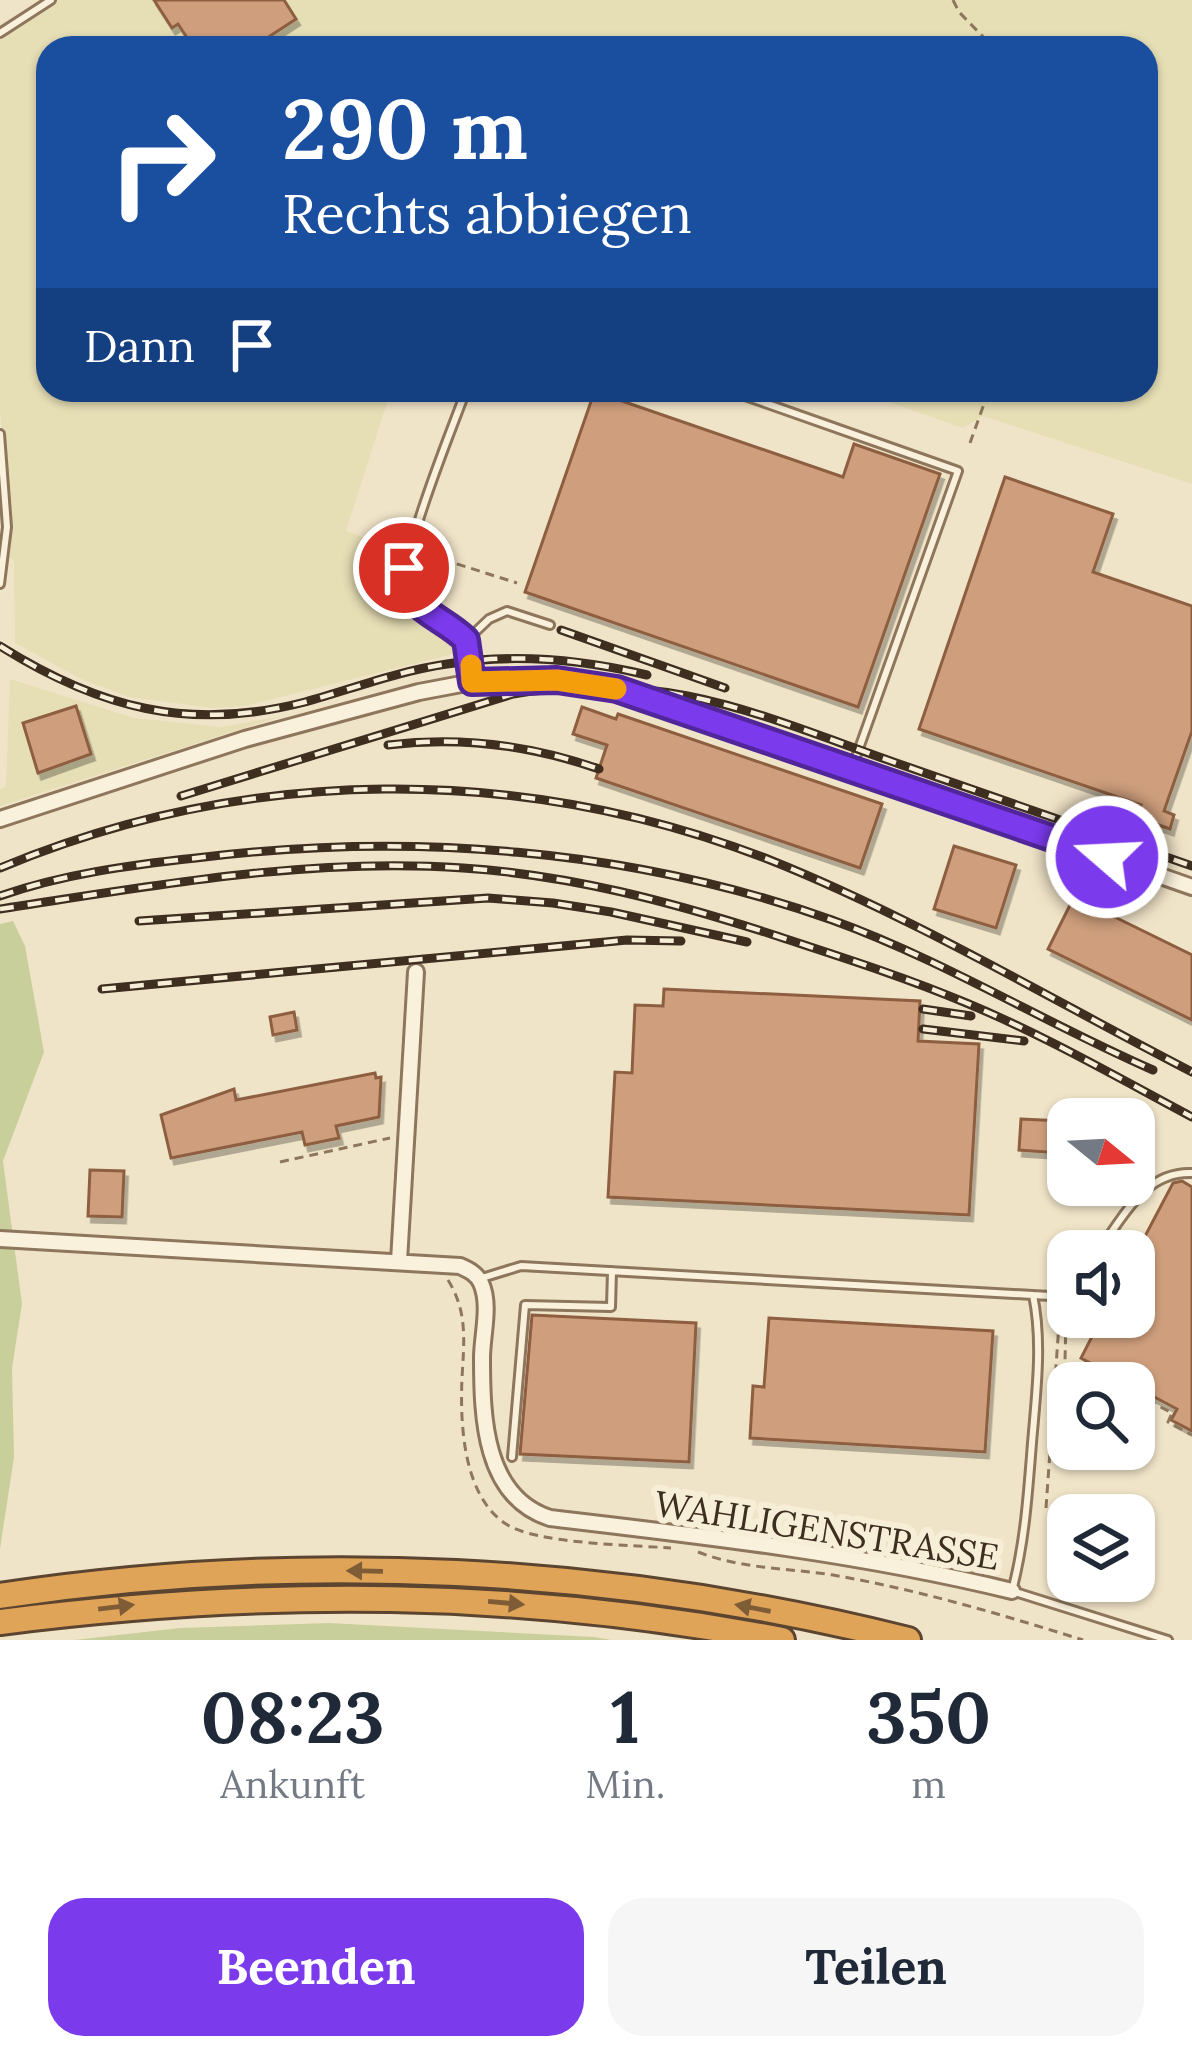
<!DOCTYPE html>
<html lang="de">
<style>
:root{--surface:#fff;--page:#f6f6f7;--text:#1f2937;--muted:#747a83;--accent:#7c3aed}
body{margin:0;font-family:Lora,serif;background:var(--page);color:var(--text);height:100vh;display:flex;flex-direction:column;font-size:45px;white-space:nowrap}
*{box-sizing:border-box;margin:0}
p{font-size:39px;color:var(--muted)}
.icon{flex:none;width:66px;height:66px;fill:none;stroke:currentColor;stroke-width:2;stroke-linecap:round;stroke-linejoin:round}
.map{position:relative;height:1640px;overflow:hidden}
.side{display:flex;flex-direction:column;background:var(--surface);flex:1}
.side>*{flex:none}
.top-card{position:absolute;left:36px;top:36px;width:1122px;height:366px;border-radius:36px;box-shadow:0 3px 9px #0004;background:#1a4fa0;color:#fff;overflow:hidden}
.needle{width:78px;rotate:108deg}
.tools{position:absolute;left:1047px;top:1098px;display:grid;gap:24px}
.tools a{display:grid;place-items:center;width:108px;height:108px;border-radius:24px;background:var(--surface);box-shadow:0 3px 9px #0004;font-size:60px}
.pin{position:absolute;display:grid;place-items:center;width:102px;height:102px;color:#fff;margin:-51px;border:6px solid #fff;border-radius:50%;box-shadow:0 3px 12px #0007}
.me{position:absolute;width:132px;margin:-66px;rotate:289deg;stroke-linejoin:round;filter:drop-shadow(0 0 9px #0008)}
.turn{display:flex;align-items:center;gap:42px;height:252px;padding:0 48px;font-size:54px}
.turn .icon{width:156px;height:156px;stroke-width:2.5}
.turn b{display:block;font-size:84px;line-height:102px}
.then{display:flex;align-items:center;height:114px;padding:0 48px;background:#0003;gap:24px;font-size:45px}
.eta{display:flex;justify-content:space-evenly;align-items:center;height:204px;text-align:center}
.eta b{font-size:72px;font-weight:700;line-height:84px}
.button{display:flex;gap:24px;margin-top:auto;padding:24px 48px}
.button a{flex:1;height:138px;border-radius:36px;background:var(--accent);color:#fff;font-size:48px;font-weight:700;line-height:138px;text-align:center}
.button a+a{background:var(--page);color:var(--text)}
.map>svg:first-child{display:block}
.farmland{fill:#e6deb5}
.green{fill:#c9cf9b}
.building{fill:#cf9f7d;stroke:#8d5f41;stroke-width:3;filter:url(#shadow)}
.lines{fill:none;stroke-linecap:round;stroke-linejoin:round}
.lane-casing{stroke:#8d765c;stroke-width:12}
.street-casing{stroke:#8d765c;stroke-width:20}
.highway-casing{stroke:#5b4430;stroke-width:30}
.path{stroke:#8d765c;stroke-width:3;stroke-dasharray:9 6;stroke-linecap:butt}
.lane{stroke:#faf1dc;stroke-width:6}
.street{stroke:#faf1dc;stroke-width:14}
.highway{stroke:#e0a458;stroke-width:24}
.rail-casing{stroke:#3d2e20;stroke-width:9}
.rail{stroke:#f7eed8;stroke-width:4.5;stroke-dasharray:14;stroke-linecap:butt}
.oneway{fill:#7e5d36}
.route-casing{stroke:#51269a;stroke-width:30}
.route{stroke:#7c3aed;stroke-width:21}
.slow{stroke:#f59e0b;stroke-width:21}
.labels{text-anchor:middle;stroke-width:12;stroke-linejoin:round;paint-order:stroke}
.street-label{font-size:36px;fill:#3d2e20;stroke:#f7eed8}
</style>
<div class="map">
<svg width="1192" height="1640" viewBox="0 0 1192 1640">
<defs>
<filter id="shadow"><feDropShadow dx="3.5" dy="6" stdDeviation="0" flood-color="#0004"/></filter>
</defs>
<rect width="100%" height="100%" fill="#f0e4c8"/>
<path class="farmland" d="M58,0H1192V484L983,416L963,428L855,390H1146V48H48V390H391L346,531L399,550L392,579L399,600L413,614L454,638L457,653L245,706L212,708L129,697L83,680L15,643L14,560L9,558L11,517L0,413V38Z
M10,679L134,718L221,727L282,716L0,806V789L6,786Z"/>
<path class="green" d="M13,921L25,946L44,1052L3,1161L22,1304L12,1368L14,1457L0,1549V924Z
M329,1623L594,1637L611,1640H74L180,1628Z"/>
<path class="building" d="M154,0H284L296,19L270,36L276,48H194L178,24L172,28Z
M595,390H626L622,401L843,477L854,444L940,474L858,707L525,592Z
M1005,477L1113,514L1093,572L1192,606V731L1164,811L1174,815L1170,829L1136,817L1141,805L919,729Z
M76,706L91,754L38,773L23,723Z
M582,707L616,719L618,714L882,804L860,868L596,778L607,745L573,734Z
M954,846L1016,865L996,928L934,909Z
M1074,897L1192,955V1020L1048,949Z
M664,989L920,1001L918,1041L979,1044L969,1215L608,1197L615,1072L632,1073L635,1005L663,1006Z
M294,1012L297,1030L273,1035L270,1017Z
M375,1073L376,1078L381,1077L379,1117L336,1126L339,1138L305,1145L302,1132L171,1158L161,1115L234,1089L236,1100Z
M1021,1119L1062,1121L1060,1153L1019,1150Z
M90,1170L124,1171L122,1217L88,1216Z
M1182,1181L1192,1187V1431L1171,1420L1177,1409L1081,1358L1102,1317H1134V1257L1173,1183Z
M532,1315L696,1323L689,1462L520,1454Z
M769,1318L993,1331L985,1452L750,1438L753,1386L764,1387Z"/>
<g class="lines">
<g class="lane-casing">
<path id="lane" d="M0,33L51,0
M466,390C454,425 393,569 408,594C420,615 450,623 467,640L471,678
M728,390L958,471L852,768
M0,434L7,527L0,584
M467,640L489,619L507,611L550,625
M1098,1251C1124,1217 1144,1171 1192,1173
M482,1278L521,1266L1050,1296L1068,1289
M1033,1295C1043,1343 1036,1394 1032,1443C1028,1493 1025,1542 1012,1591L1168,1640
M512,1457L525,1305L611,1307L612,1271"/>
</g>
<g class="street-casing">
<path id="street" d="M0,819L245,739L419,692L472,682L557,680L617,689L701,715L1192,887
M0,1239L460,1266C469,1270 477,1274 481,1283C491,1305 482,1335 482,1358C482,1417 484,1497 550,1518C704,1536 861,1554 1012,1591
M399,1261L416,972"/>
</g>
<g class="highway-casing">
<path id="highway" d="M0,1596C300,1550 614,1566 908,1640
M0,1622C267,1588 517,1589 782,1640"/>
</g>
<path class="path" d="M953,0L959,12L994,48
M970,443L989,390
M446,554L454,563L517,583
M280,1162L390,1138
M448,1280C468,1312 464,1342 462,1378C460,1424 463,1496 506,1524C536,1544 632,1545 671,1548
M1061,1306L1066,1321L1065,1360L1072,1366L1090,1364
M1134,1393L1172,1413L1168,1422L1192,1435
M1056,1398L1068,1396
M1046,1508L1059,1324L1057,1311
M698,1552C742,1569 787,1568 833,1575C919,1590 1000,1614 1083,1640"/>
<use href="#lane" class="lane"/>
<use href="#street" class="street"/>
<use href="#highway" class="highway"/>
<g class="rail-casing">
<path id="rail" d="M561,630L725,688
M0,646C99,708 189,732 305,702C352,689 398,671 447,664C515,653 580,659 647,675
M388,745C461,736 530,745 599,769
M181,796L513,694C670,669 761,716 905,766C1001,799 1096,833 1192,866
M0,868C247,765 521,763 770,860C911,916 1056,1002 1192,1072
M0,896C63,874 130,865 196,858C409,832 629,848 832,920C943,960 1045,1023 1153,1070
M0,909C152,886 309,857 463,868C571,875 672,902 774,935C838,956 902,976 964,1002C1042,1034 1117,1077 1192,1117
M139,921L488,898L553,903L611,912L747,942
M102,989L627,940L681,941
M923,1009L971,1016
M923,1029L1024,1041"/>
</g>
<use href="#rail" class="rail"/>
</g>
<defs><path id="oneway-solid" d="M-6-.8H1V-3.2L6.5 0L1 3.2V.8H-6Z" transform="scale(3)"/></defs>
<g class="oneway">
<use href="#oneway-solid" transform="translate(365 1571) rotate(-179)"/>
<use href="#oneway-solid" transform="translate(506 1603) rotate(5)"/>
<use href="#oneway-solid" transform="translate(116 1607) rotate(-7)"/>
<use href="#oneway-solid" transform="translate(753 1608) rotate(-169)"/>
</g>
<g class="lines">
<g class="route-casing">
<path id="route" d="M404,568C400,608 443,616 466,640L472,682L557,680L617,689L1107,857"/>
</g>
<use href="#route" class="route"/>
<path class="slow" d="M471,665L472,682L557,680L616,689"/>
</g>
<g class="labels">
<g class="street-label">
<text transform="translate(827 1530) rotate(9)" y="13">WAHLIGENSTRASSE</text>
</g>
</g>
</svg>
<div class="tools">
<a><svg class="needle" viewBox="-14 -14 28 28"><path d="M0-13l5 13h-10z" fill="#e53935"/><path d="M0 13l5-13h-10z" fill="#747a83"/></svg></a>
<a><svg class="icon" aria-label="sound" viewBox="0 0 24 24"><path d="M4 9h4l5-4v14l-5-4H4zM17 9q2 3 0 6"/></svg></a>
<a><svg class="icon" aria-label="search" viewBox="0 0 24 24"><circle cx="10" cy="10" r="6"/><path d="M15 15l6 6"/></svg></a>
<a><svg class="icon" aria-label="layers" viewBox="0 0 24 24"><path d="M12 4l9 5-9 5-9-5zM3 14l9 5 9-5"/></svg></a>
</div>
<div class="pin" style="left:404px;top:568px;background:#d93025"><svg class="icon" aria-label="arrive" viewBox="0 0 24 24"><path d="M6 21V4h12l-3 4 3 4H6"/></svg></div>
<svg class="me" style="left:1107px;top:857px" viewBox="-20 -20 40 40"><circle r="17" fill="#7c3aed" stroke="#fff" stroke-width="3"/><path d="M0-11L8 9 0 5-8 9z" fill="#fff"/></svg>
<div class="top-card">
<div class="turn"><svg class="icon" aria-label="right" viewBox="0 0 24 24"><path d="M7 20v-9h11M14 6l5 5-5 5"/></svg><div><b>290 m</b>Rechts abbiegen</div></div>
<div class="then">Dann<svg class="icon" aria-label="arrive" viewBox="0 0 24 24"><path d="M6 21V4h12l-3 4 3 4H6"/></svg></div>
</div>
</div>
<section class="side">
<div class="eta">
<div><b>08:23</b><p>Ankunft</p></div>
<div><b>1</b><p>Min.</p></div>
<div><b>350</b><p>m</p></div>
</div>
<div class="button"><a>Beenden</a><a>Teilen</a></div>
</section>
